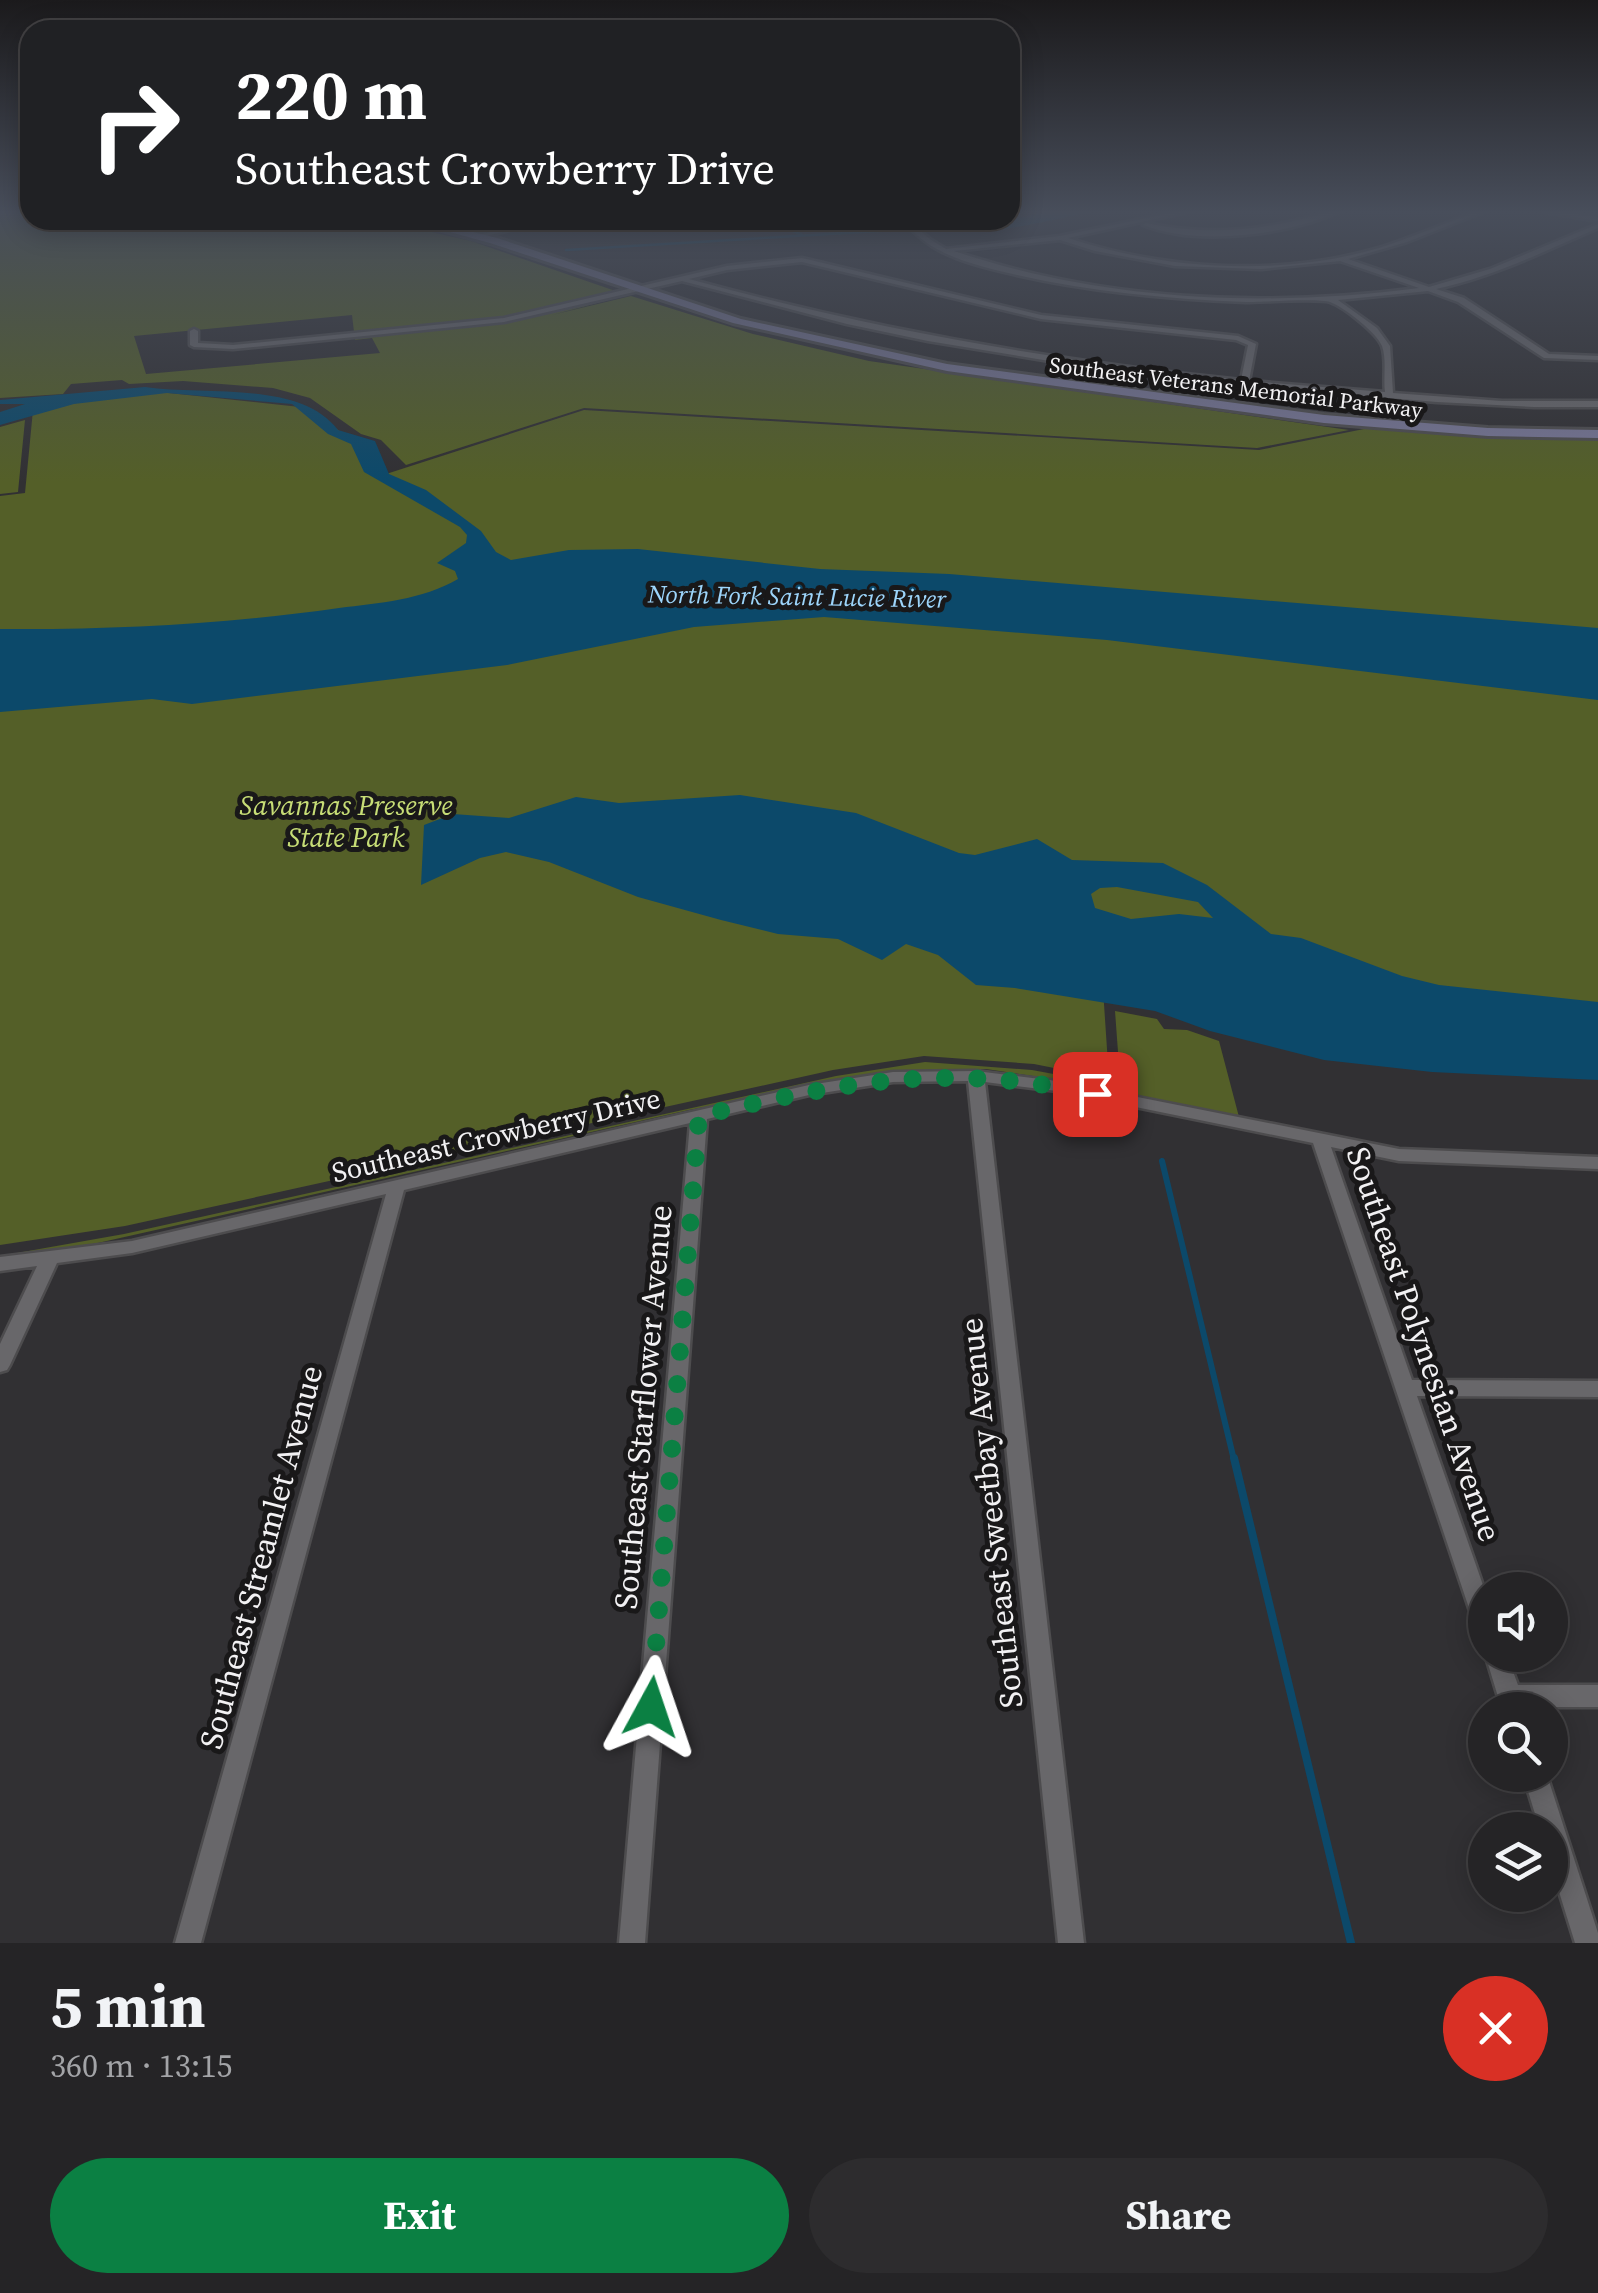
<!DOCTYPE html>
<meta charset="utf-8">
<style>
:root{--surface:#252426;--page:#2d2c2e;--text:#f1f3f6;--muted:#a3a4a7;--line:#424143;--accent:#0b8043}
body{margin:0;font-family:"Source Serif 4",serif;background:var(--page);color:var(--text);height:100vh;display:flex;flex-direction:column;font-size:38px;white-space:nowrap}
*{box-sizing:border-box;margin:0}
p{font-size:32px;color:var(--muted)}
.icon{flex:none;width:55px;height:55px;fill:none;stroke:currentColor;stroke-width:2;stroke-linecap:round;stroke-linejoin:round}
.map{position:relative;height:1943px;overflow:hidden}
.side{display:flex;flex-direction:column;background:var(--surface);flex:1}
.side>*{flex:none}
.guide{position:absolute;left:20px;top:20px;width:1000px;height:210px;border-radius:30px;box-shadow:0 5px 25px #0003,0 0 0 2px var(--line);background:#202124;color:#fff;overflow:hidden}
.fabs{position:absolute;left:1468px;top:1572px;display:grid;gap:20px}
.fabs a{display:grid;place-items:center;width:100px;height:100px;border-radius:50%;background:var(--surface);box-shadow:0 5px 25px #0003,0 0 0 2px var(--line);font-size:50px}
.pin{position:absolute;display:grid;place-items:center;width:85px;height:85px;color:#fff;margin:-42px;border-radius:20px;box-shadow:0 5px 15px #0006}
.me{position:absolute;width:110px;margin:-55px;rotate:5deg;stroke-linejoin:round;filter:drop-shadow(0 0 8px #0008)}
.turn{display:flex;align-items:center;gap:35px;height:210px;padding:0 50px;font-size:45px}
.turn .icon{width:130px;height:130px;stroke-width:2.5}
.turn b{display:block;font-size:70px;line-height:85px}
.round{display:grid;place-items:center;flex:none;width:105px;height:105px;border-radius:52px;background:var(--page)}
.summary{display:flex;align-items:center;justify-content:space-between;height:170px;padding:0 50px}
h1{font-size:60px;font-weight:700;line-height:75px}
.button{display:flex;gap:20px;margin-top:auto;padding:20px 50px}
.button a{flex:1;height:115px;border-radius:60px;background:var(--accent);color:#fff;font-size:40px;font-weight:700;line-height:115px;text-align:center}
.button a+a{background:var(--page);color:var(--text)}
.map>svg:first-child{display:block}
.green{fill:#545f28;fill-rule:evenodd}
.water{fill:#0c496a;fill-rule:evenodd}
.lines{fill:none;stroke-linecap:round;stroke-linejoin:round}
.stream-far2{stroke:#0c496a;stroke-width:2.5}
.stream-far1{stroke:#0c496a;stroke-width:6}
.stream{stroke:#0c496a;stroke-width:8}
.minor-casing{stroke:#4d4c4e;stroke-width:5}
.secondary-casing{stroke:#4d4c4e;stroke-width:6}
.minor{fill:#68676a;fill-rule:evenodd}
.secondary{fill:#767593;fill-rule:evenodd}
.route{stroke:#0b8043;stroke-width:18;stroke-dasharray:0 32.4}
.labels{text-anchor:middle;stroke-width:10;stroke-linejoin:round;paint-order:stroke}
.far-street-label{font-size:22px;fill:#f2f1f3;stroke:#191819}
.far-water-label{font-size:25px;font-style:italic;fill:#9dd5fb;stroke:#191819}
.park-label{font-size:28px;font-style:italic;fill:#c7dd76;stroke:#191819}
.street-label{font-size:28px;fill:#f2f1f3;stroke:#191819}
.near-street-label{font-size:32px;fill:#f2f1f3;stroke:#191819}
</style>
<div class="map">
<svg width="1598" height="1943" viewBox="0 0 1598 1943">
<rect width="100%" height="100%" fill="#313033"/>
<path class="green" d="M0,210H30V220H377L471,241L627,295L552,315L631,296L753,334L869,361L1349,430L1257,448L584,408L406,465L381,440L361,434L310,398L273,388L183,381L129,384L122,380L71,384L63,394L0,398ZM352,315L355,340L372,338L380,353L146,374L134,336Z
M150,391L309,408L358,445L383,475L584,410L1259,450L1369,428L1462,435L1598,436V1029L1102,974L1109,1079L1034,1064L924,1056L833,1070L125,1226L0,1245V496L25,493L33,410Z
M25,420L18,492L0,494V427Z
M1115,1011L1157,1019L1164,1029L1187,1030L1219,1041L1239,1117L1060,1080L986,1069L890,1071L689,1110L71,1249L0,1256L124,1234L836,1076L925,1062L1032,1070L1113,1085L1120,1079Z"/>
<path class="water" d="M1055,210H1100C1057,218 970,243 932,226L1010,220Z
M145,387C204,396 300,380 338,430L375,441L389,474L426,490L481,531L496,552L511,560L569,550L638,549L820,569L949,574L1598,628V700L1107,640L824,617L694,627L507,665L192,704L152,699L0,712V629C113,630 227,624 339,608C379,603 422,600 458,579L455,571L437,563L466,543L467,535L460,527L364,472L351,444L328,434L292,404L167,393L74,404L0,425V412L25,404H0V400Z
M740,795L856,813L959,853L975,855L1037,839L1072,860L1163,863L1207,885L1271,934L1301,938L1402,976L1439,985L1598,1002V1080L1432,1072L1324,1060L1210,1031L1155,1011L1015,988L976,985L938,955L906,944L882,960L838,939L778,934L721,920L638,897L549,862L506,852L480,858L421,885L424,825L453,814L509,818L576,797L619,803ZM1117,887L1198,902L1213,918L1179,914L1131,919L1095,908L1091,894L1100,888Z"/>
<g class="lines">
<path class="stream-far2" d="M769,220L802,235
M835,220L840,234
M566,250L896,230"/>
<path class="stream-far1" d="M1162,1161L1234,1460"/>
<path class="stream" d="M1234,1458L1351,1943"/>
<g class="minor-casing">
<path id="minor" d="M1185,210H1196L1068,238C1165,270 1280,277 1379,248C1413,237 1446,223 1480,210H1488L1407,242L1348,259L1429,287L1490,269L1598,224V228C1545,251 1493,277 1436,289L1464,298L1549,354L1598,356V360L1544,358L1458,302L1428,291L1338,300L1377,328L1390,346L1393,393L1502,401H1598V407H1534L1437,402L1244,386L1092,368L928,341L847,324L682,281L504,322L233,349L194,347L190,345V331L194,329L198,331V343L233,345L504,318L727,266L802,258L1041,315L1238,336L1256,344L1249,381L1385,392C1383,378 1387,360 1382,346C1377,333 1344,307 1330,302C1319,298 1263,302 1246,302C1169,299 1092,292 1017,275C991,269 960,262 937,249C923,242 912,230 901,220H908L931,240L946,249L1060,236ZM1060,240L1095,251L1175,266L1261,269L1340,261L1419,288C1265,308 1102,301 954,251ZM802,262L1041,319L1236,340L1248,345L1241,380C1054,361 871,329 689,279L727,270Z
M1334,210H1343C1289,235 1199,247 1143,225L1146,223C1212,237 1271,230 1334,210Z
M1542,210L1598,217V221L1545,212Z
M538,220H549L478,238L475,236Z
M654,220H712L709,222Z
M976,1071L1057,1081L1399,1149L1598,1157V1169L1399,1161L1331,1147L1412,1380L1598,1381V1397L1417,1396L1485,1591V1633L1477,1630L1474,1623L1313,1143L1057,1091L985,1082L1084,1943H1058L968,1081L893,1082L809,1095L707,1119L645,1943H619L690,1123L404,1190L201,1943H175L386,1194L132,1253L57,1263L10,1365L7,1370L0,1372V1344L37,1266L0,1271V1257L132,1241L809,1085L893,1072Z
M1485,1654L1507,1655L1518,1685H1598V1707H1525L1526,1710H1502Z
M1523,1775H1547L1598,1933V1943H1575L1550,1863V1830H1540Z"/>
</g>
<g class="secondary-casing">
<path id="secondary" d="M406,220H424L497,238L741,319L947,364L1324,415L1488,428L1598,430V438L1488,436L1324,423L947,371L733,323L490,243Z"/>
</g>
<use href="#minor" class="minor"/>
<use href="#secondary" class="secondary"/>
</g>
<linearGradient id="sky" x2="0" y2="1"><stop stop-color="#1b1a1c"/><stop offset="0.44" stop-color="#484e5b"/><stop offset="1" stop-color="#484e5b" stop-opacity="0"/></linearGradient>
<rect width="1598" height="482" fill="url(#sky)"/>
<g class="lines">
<path class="route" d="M651,1707L699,1116C845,1082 944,1062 1095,1094"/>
</g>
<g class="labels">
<g class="far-street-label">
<text transform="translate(1236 387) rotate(7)" y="8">Southeast Veterans Memorial Parkway</text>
</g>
<g class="far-water-label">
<text transform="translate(797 596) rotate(1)" y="9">North Fork Saint Lucie River</text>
</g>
<g class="park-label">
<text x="346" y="815">Savannas Preserve<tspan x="346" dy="32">State Park</tspan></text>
</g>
<g class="street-label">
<text transform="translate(496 1135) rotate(-13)" y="10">Southeast Crowberry Drive</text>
</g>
<g class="near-street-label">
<text transform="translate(1424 1344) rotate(71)" y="11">Southeast Polynesian Avenue</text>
<text transform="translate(643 1407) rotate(-85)" y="11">Southeast Starflower Avenue</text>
<text transform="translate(991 1513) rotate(-96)" y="11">Southeast Sweetbay Avenue</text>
<text transform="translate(261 1557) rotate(-75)" y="11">Southeast Streamlet Avenue</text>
</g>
</g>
</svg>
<div class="fabs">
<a><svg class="icon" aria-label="sound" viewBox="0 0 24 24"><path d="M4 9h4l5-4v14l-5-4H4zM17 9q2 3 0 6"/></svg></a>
<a><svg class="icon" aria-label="search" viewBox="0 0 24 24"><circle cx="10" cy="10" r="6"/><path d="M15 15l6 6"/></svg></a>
<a><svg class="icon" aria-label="layers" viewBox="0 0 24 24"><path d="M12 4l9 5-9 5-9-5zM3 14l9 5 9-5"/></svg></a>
</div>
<div class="pin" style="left:1095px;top:1094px;background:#d93025"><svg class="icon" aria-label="arrive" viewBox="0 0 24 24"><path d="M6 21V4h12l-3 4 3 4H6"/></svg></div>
<svg class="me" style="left:651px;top:1707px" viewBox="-20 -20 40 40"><path d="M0-17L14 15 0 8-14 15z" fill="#0b8043" stroke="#fff" stroke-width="4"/></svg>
<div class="guide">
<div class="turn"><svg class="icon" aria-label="right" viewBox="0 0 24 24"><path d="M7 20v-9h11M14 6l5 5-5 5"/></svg><div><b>220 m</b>Southeast Crowberry Drive</div></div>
</div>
</div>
<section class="side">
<div class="summary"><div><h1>5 min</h1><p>360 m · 13:15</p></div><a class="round" style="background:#d93025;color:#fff"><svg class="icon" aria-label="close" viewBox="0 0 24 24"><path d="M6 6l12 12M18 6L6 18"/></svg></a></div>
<div class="button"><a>Exit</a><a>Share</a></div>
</section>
